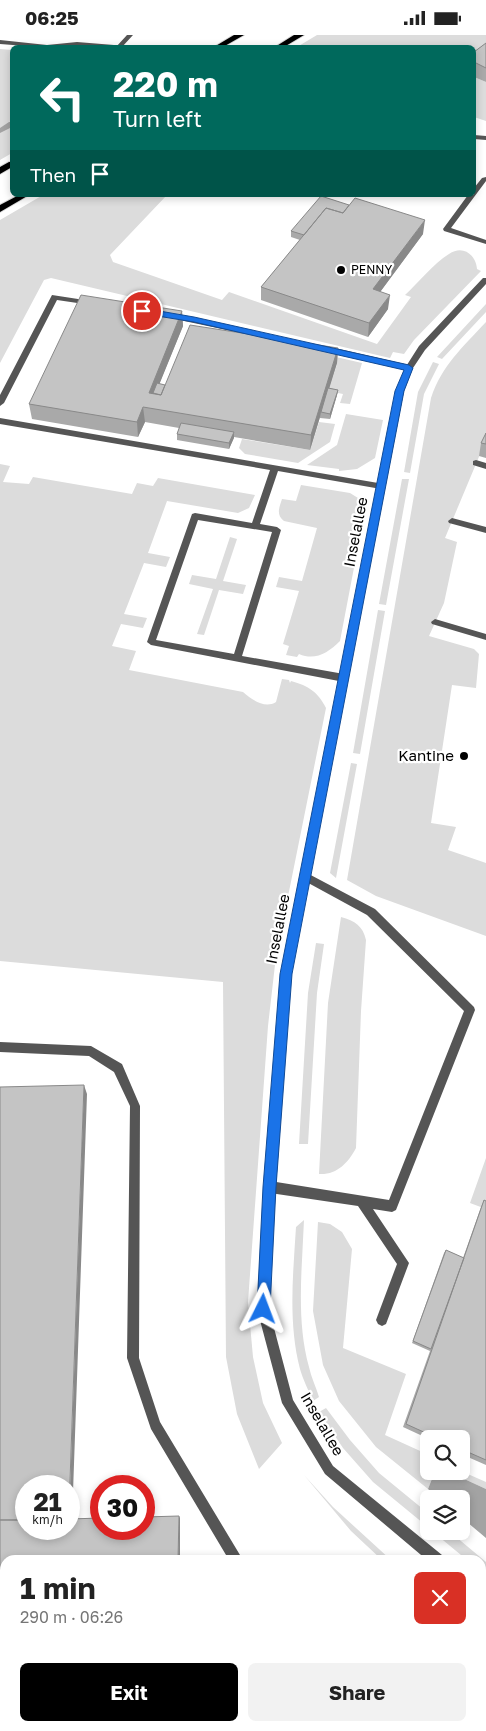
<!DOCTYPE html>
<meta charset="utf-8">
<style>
:root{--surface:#fff;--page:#f2f2f2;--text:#222;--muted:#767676;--accent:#000}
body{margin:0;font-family:"Golos Text",sans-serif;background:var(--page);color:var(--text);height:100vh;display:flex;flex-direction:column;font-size:19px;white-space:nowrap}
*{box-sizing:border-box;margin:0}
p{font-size:16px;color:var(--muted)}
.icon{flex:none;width:28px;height:28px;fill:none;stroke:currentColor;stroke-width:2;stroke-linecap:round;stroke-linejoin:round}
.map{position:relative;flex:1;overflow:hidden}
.panel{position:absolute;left:0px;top:1520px;width:486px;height:176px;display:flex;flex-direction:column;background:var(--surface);border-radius:15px 15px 0 0;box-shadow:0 2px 8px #0003}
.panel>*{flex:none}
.hud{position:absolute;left:10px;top:10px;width:466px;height:152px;border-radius:8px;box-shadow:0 2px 8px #0003;background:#00695c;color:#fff;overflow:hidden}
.buttons{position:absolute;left:420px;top:1395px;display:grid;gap:10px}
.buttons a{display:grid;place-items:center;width:50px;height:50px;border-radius:8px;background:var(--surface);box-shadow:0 2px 8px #0003;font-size:25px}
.speed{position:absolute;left:15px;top:1440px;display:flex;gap:10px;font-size:25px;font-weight:700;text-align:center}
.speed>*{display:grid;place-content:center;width:65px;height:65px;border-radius:50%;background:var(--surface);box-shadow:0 2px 8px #0003;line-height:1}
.speed small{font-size:12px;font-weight:400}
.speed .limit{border:8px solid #d22;background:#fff;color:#111}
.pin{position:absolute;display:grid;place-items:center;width:42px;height:42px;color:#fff;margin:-21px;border:2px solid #fff;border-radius:50%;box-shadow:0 1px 5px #0007}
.me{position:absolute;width:55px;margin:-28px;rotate:3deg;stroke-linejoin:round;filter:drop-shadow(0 0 4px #0008)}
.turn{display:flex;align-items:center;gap:18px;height:105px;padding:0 20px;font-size:22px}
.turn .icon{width:65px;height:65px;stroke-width:2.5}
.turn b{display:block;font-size:35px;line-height:42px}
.then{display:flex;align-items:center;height:48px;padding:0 20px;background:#0003;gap:10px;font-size:19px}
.round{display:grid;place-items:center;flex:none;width:52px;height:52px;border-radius:8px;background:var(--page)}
.summary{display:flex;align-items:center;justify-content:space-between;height:85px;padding:0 20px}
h1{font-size:30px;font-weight:700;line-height:38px}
.cta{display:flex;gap:10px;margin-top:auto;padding:10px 20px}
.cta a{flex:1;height:58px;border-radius:8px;background:var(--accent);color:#fff;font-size:20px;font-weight:700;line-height:58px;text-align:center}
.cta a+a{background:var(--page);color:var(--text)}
.status{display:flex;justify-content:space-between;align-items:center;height:35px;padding:0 25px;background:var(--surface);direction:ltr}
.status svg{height:14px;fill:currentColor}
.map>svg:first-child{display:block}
.green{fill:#dcdcdc}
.water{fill:#a3a3a3}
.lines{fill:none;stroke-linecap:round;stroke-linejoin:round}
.stream{fill:#a3a3a3;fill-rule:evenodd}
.primary-casing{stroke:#dbdbdb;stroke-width:2}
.service{fill:#555;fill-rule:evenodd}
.minor{fill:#555;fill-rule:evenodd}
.tertiary{fill:#555;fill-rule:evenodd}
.primary{fill:#000;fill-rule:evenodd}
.wall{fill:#a9a9a9}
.shaded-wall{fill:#898989}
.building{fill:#c4c4c4;stroke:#898989}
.route{fill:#1a73e8;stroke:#114b97}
.poi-dot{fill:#000;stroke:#fff;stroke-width:2}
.labels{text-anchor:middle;stroke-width:4.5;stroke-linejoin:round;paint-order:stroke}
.far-poi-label{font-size:12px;fill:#000;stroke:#fff;text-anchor:start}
.street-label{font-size:15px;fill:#000;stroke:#fff}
.poi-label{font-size:15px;fill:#000;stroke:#fff;text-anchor:end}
</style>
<div class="status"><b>06:25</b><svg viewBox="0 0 49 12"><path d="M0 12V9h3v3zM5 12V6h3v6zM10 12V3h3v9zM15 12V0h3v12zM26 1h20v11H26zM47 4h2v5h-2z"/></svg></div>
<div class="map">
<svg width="486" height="1696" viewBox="0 0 486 1696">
<rect width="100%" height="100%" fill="#fff"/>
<path class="green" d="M317,0H486V20L474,29V12H297Z
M0,14L12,15V118L0,125Z
M474,42L486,47V86L474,82Z
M43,160H167L110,220L113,227L222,265L229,257L377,309L411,262L405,260C419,247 433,229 449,219C463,209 476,220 477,234L481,236L414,305L404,319L393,317L390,323L51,243L44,245L0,328V185Z
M486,269V277L442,324L437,322Z
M486,287V405L445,503L457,507L444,568L429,601L474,614L479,619L476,653L452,650L431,788L456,792L448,815L486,828V901L376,861L347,845L431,363C442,330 463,312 486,287Z
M323,319L362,328L350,369L340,368L343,359L328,356L337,329Z
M433,327L439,329L424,359L410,438L404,437L418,357Z
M346,379L383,385L375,423L357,434L339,436V434L307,430L337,410Z
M319,387L335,389L330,407L298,428L245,419L239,413L242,404L310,415Z
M0,429L10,431L3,447L29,449L33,442L132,459L137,448L153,451L158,443L255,460L249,473L238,478L167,466L148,518L170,522L166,532L144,528L124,579L147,583L143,593L121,589L112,611L136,616L129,635L243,657C252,665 265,674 276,667L282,644L289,645L290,648L291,646C309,651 318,657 326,673L276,921L268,991L248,1267L253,1322L263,1368L282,1408L259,1434L237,1379L226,1322L223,947L0,926Z
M402,444H409L386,570L379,569Z
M301,450L350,458L358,463L365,475L340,606C328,618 315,626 299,619L297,622L286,620L289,611L283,609L299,556L276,552L279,542L302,546L317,493L284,486C276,480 279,473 282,464L296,466Z
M230,502L237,504L223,546L246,550L243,559L219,555L204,600L197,599L213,554L189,549L192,540L216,544Z
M378,575L385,576L360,719L353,718Z
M351,728L357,729L336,843L330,838Z
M341,882C355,886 363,891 366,905L361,976L356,1113C348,1128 337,1140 319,1139L328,968Z
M316,908L324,909L317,958L308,1109H299L308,958Z
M486,1123V1174L470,1168Z
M304,1185C302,1234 296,1285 309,1332C311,1342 316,1352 319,1362L313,1366C309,1356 303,1345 300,1334C288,1288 293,1240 296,1192Z
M318,1187L330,1189L342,1197L352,1214L343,1313L406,1339L385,1400L429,1420V1436H435L428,1454L376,1412L339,1366L323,1330L313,1276Z
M326,1373L350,1405L379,1438L429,1479V1493L373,1447L343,1413L319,1377Z
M447,1436H461L486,1447V1454Z
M304,1440L333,1472L391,1525H382L351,1496Z
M432,1496H449L486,1527V1541L481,1537V1525H467Z"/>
<path class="water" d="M435,1436H447L486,1454V1503L461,1482V1464H440L428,1454Z"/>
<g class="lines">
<path class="stream" d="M9,87H12V92L0,98V93Z"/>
<g class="primary-casing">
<path id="primary" d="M234,0H244L223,12H214Z
M294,0H304L284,12H275Z
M9,127H12V132L0,139V132Z
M19,160H29L0,177V170Z"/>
</g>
<path class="service" d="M127,0H133L122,12H116Z
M486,142V146L451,193L486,205V209L444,196L443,194L468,160H474V153L482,143Z
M52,260L91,266L95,268L91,270L57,265L4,368L0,371V360Z
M167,279L293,305L297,307L293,309L170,283H167Z
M326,311L409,330L413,333L409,336L323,316L322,314Z
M0,383L384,449L385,451L381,454L278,436L260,489L277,492L281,495L242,621L344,639L347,640L349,643L347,646L344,647L151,610L147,607L192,479L195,478L252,488L270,435L0,389ZM198,485L272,497L234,619L156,605Z
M476,425L486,428V434L473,430V426Z
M452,483L486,492V498L449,488L448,486Z
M435,584L486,599V605L432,589L431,587Z
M305,837L375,874L474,972L475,975L396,1175L392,1177L373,1174L409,1228L386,1289L382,1291L378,1289L376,1285L397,1229L358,1171L270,1158L266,1156L264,1152L266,1148L270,1146L389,1165L464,976L367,880L301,844L300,841L301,838Z
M0,1007L91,1011L122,1029L140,1071L139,1323L160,1387L243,1525H229L151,1394L127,1323L130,1071L114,1037L89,1021L0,1017Z
M0,1665H5V1679H0Z"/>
<path class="minor" d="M483,243H486V249L425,315L413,333L404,356L291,939L276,1152L269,1274L293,1365L333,1431L442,1520L444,1525H427L325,1439L282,1368L257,1274L264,1152L281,939L396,356L405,333L419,311Z
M481,1559L486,1561V1576L481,1574Z"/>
<path class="tertiary" d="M0,5L47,10L77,7L114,10L117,12L77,11L39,12L0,9Z
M474,100L486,101V105L474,104Z"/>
<use href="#primary" class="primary"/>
</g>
<path class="wall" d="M486,8V47L474,42V17Z
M291,196L423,199L380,257L388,274L368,302L261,265V252L300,205L291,202Z
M182,276L183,291L159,349L165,350L338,313L337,328L329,353L338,355L337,360L330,384L320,383V382L310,415L234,402L229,414L177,405V399L179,393L145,387L138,402L32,384L29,369Z
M486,398V423L479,421L481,408Z
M484,1165L486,1166V1430L461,1419V1404H429L403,1392L430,1316L412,1308L444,1218L446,1215L463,1223L481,1172Z"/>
<path class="shaded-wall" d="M425,185L423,199L372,268L373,254Z
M390,260L388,274L368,302L369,288Z
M182,276L183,291L155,360L149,358Z
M338,313L337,328L322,377H321L320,382L310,415L311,400Z
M338,355L337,360L330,384V379Z
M143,372L145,387L138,402L137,387Z
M234,397V403L229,414V408Z
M84,1050L87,1059L72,1486L69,1484Z
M179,1481L180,1483V1525H178Z"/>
<path class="building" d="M486,8V33L474,27V17Z
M321,161L349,170L343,178L326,173L304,200L291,196Z
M355,163L425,185L373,254L390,260L369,288L261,252L326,173L343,178Z
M81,260L182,276L149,358L161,360L190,290L338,313L311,400L143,372L137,387L29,369Z
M157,348L165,350L161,360L153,358Z
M328,353L338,355L330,379L321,377Z
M181,388L234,397L229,408L177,399Z
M486,398V409L481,408Z
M84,1050L69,1474V1451H26V1485H0V1052Z
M484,1165L486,1166V1425L461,1414V1404H439L406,1389Z
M446,1215L464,1223L431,1314L413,1306Z
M179,1481L178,1525H5V1609L0,1610V1485H26V1494H69V1484L101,1483V1494H144V1482Z"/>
<path class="route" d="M142,273L194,282L409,330L413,333L404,356L292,939L276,1152L270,1274L268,1279L263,1281L259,1279L257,1274L263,1152L280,939L395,356L404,335L194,287L139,278L137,276Z"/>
<g class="poi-dot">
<circle cx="341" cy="235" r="5"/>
<circle cx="464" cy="721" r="5"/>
</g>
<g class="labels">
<g class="far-poi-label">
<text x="351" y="239">PENNY</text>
</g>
<g class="street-label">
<text transform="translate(356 497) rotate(-79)" y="5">Inselallee</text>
<text transform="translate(278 894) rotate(-79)" y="5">Inselallee</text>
<text transform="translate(322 1389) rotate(60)" y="5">Inselallee</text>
</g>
<g class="poi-label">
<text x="454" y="726">Kantine</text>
</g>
</g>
</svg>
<div class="buttons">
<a><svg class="icon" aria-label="search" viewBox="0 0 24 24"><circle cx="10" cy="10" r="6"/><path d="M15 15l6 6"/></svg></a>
<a><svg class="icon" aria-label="layers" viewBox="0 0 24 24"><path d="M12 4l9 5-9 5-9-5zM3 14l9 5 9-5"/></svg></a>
</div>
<div class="speed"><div>21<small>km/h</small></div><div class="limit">30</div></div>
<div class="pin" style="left:142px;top:276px;background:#d93025"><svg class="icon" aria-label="arrive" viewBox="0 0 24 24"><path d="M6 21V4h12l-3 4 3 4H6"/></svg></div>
<svg class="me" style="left:263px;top:1274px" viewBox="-20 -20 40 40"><path d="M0-17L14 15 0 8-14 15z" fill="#1a73e8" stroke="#fff" stroke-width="4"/></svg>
<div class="hud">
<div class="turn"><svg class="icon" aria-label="left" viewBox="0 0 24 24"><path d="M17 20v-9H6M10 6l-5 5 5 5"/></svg><div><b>220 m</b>Turn left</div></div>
<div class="then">Then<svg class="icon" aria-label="arrive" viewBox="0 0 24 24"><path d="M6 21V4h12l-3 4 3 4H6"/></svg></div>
</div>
<section class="panel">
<div class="summary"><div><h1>1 min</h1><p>290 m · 06:26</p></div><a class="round" style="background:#d93025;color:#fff"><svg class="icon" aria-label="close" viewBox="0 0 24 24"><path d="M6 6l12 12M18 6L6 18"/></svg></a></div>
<div class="cta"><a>Exit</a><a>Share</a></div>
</section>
</div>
